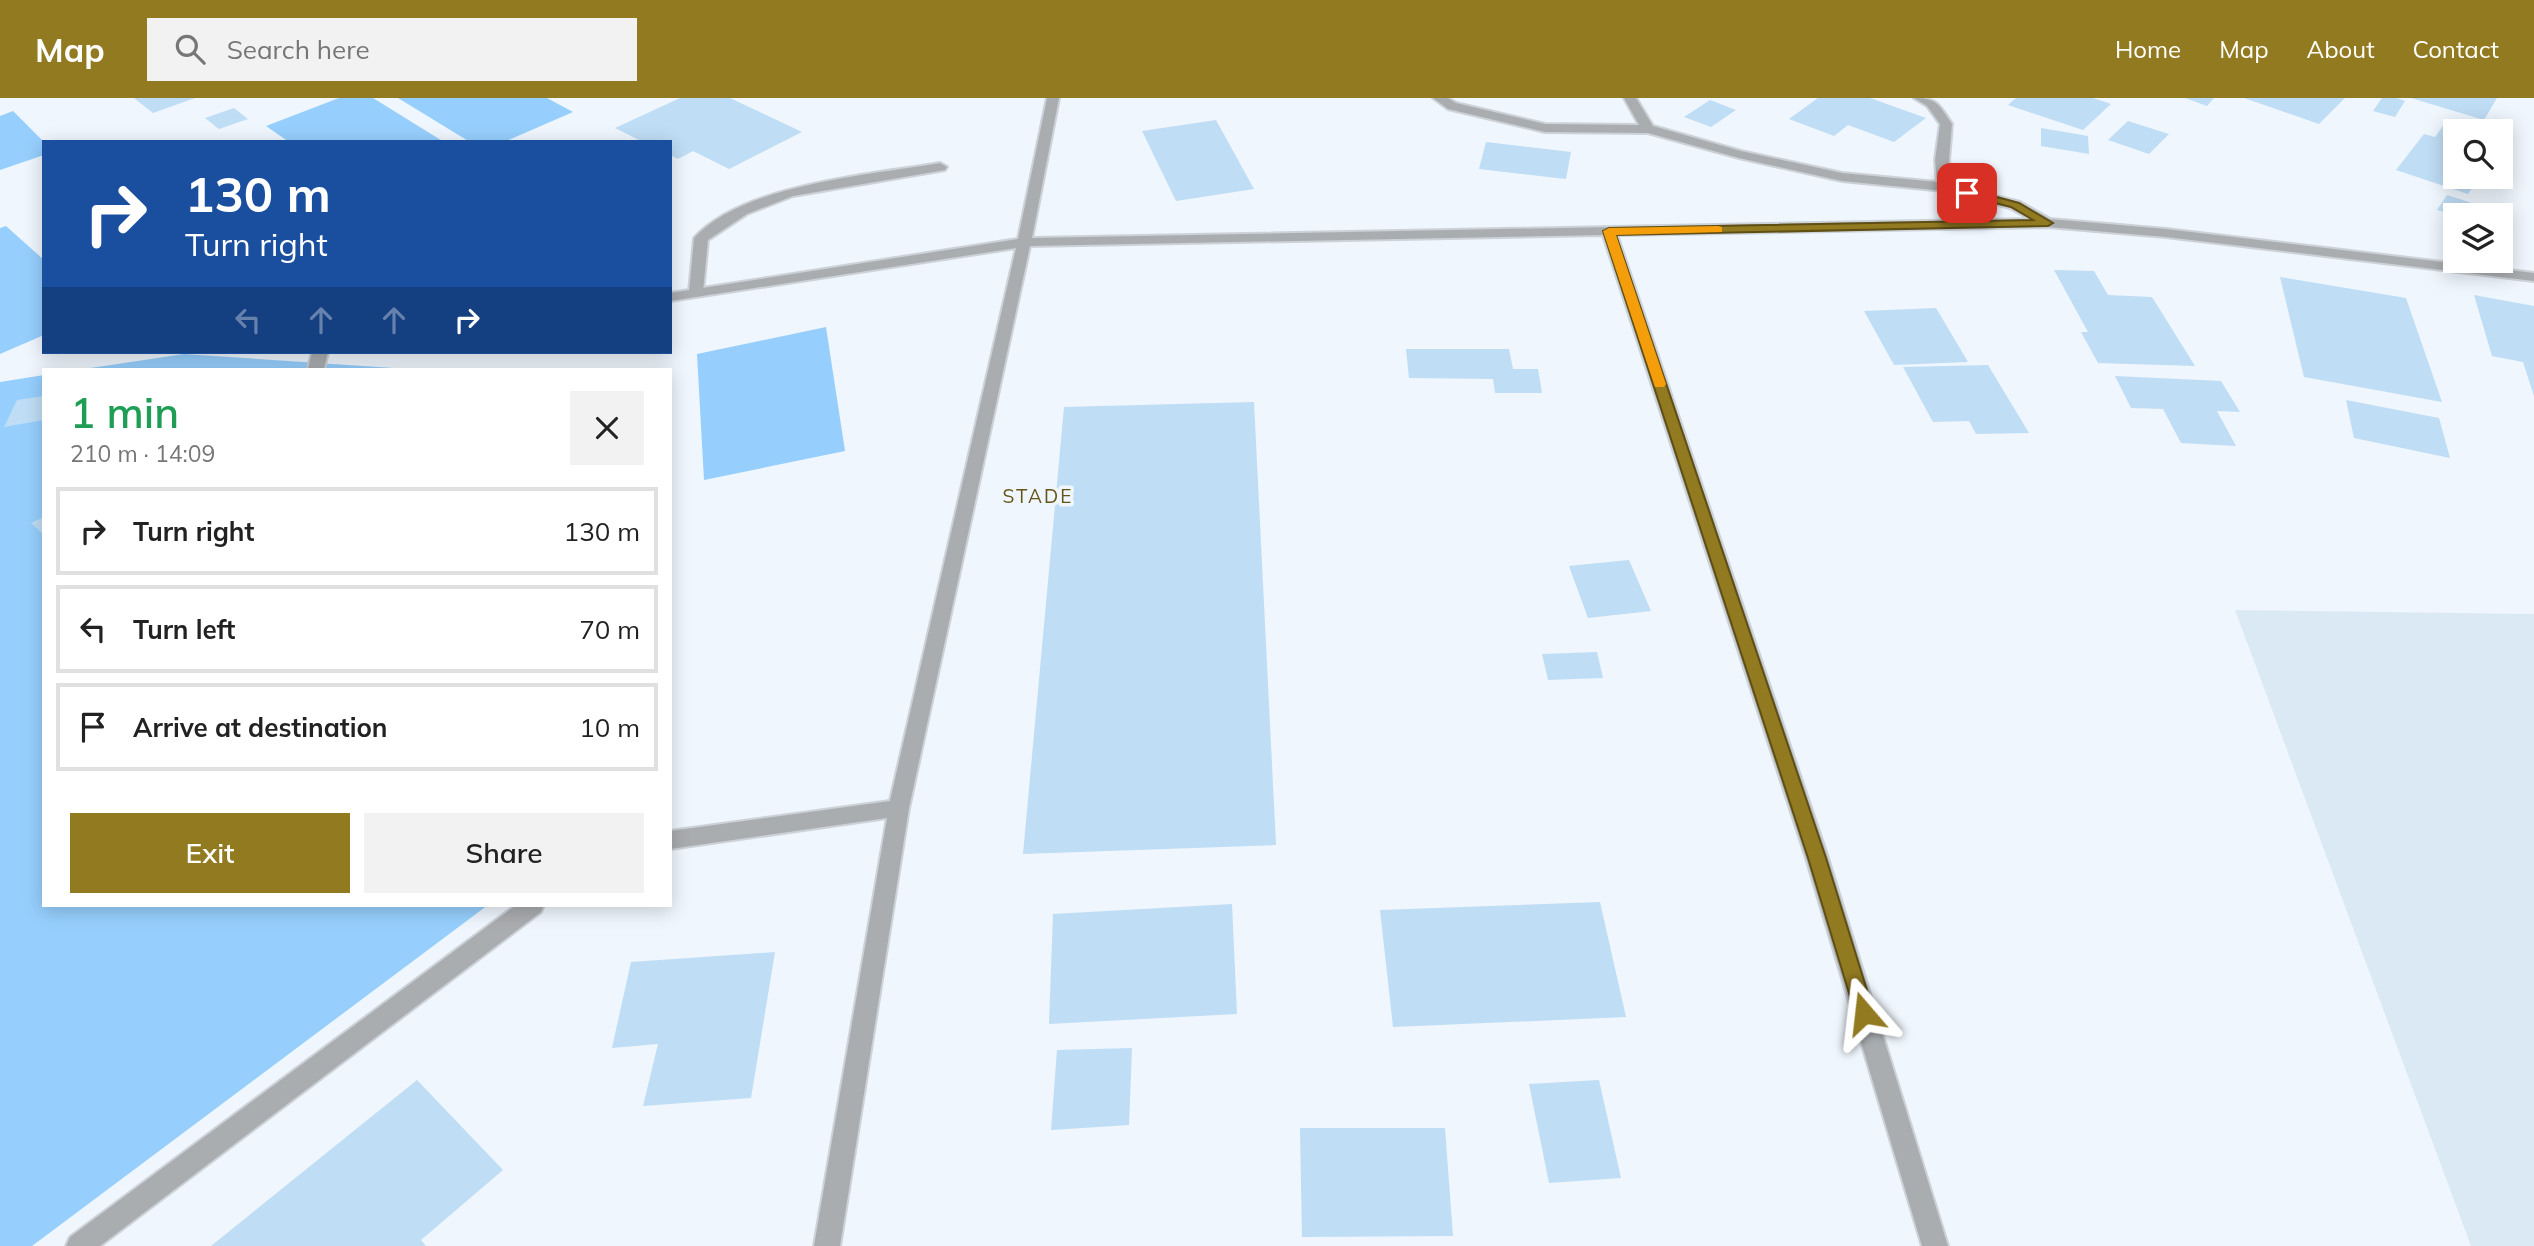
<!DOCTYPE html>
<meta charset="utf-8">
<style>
:root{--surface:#fff;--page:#f2f2f2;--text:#222;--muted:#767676;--line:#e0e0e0;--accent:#927a21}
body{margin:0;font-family:Mulish,sans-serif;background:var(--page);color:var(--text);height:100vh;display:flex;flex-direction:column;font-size:26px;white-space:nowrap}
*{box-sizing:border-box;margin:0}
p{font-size:23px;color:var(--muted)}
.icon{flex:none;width:38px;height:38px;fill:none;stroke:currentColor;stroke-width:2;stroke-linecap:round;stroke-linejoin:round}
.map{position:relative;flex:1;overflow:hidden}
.panel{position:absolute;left:42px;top:270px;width:630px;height:539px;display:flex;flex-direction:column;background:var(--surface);border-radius:0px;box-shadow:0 4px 18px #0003}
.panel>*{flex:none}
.guide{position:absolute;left:42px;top:42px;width:630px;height:214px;border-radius:0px;box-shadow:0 4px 18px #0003;background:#1a4fa0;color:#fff;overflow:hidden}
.controls{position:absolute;left:2443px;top:21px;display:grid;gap:14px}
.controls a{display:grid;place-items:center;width:70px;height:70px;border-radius:0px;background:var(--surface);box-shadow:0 4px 18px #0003;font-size:35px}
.pin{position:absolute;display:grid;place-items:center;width:60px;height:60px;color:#fff;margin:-30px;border-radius:14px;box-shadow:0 4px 10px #0006}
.me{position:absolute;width:77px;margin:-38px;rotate:343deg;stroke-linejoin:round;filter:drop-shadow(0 0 5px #0008)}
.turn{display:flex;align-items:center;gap:24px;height:147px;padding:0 28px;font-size:32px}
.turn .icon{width:91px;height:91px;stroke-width:2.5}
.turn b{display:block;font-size:49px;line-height:60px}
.lanes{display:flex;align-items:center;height:66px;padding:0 28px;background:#0003;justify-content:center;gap:35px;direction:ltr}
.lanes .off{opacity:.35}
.round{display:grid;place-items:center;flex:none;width:74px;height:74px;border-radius:0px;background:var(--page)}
.head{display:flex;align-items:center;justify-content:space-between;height:119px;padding:0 28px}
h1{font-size:42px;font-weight:600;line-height:52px;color:#1e9e55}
.action{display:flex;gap:14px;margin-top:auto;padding:14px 28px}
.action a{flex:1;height:80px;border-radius:0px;background:var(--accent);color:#fff;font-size:28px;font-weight:600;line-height:80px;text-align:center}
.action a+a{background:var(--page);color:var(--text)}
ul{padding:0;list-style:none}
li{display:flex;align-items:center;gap:21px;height:88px;margin:0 14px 10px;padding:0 14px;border:4px solid var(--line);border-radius:0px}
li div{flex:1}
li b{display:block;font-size:26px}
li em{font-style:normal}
header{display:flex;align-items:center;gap:42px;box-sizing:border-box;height:98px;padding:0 35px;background:var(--accent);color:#fff}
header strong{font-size:33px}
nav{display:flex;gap:38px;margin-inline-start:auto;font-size:24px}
.search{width:490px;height:63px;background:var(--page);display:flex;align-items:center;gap:18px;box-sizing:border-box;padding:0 24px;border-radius:0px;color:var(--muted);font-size:26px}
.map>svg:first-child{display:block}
.built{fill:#dbe9f5}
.green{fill:#96cffd}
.building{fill:#bfddf5}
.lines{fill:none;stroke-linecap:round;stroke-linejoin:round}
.service-casing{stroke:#ccd2d8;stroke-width:4}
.minor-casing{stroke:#ccd2d8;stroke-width:4}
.service{fill:#aaadb0;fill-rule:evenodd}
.minor{fill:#aaadb0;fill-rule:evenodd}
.route{fill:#927a21;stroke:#5f4f15;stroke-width:2}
.slow{fill:#f59e0b}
.labels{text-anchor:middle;stroke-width:7;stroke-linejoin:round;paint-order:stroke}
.neighbourhood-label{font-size:19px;letter-spacing:2px;fill:#645417;stroke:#eff6fd}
</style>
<header>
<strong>Map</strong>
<div class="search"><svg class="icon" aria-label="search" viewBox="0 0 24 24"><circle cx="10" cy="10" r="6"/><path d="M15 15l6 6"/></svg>Search here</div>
<nav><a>Home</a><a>Map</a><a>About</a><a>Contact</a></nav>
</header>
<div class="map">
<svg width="2534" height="1148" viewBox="0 0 2534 1148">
<rect width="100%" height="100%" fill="#eff6fd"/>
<path class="built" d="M2235,512L2534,516V1148H2471Z"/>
<path class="green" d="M339,0H373L444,44H289L266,28Z
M398,0H547L573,14L504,44H470Z
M13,13L44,44V57L0,72V18Z
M6,128L44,162V237L0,256V130Z
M826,229L845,353L704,382L697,256Z
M184,256L393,270L84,271Z
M44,277V807H488L32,1148H0V284Z"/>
<path class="building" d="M134,0H195L153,15Z
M680,0H730L802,34L729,71L693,53L678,61L670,57V44H643L615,30Z
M1818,0H1870L1926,20L1894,44L1848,27L1834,38L1789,21Z
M2016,0H2093L2111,6L2083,32L2008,7Z
M2185,0H2214L2207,8Z
M2244,0H2345L2319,26Z
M2382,0H2397L2405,3L2395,19L2373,13Z
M2411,0H2497L2484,22Z
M1710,2L1736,12L1711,29L1684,19Z
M234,10L248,21L219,31L205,20Z
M2448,21L2486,33H2455V79H2480L2468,96L2396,72L2424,36L2435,39Z
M1216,22L1254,91L1176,103L1142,33Z
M2128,23L2169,36L2149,56L2108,42Z
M2041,30L2088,38L2089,56L2041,48Z
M1486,44L1571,54L1566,81L1479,71Z
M2447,97L2475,106L2468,117L2455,118L2437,112Z
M2054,172L2094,173L2108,197L2152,199L2195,268L2098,265L2081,234H2088Z
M2280,179L2406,200L2442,304L2304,279Z
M2474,197L2534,208V298L2523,264L2492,258Z
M1936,210L1968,264L1894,267L1864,213Z
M1406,251H1509L1513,271H1538L1542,295H1495L1493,281L1409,280Z
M1988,267L2029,335L1976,336L1969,323L1933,324L1903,269Z
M2115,278L2221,283L2240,314L2217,313L2236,348L2181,345L2163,311L2131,310Z
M44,298V322L4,329L17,302Z
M2346,302L2439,320L2450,360L2354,340Z
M1254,304L1276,747L1023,756L1064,309Z
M44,419V437L31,425Z
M1629,462L1651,513L1588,520L1569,468Z
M1597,554L1603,580L1548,582L1542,556Z
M1600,804L1626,919L1393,929L1380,812Z
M1232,806L1237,916L1049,926L1053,816Z
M775,854L751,1000L643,1008L658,946L612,950L631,864Z
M1132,950L1129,1027L1051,1032L1057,952Z
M417,982L503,1072L421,1142L426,1148H211Z
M1599,982L1621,1080L1549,1085L1529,986Z
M1300,1030H1445L1453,1138L1302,1139Z"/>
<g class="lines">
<g class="service-casing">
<path id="service" d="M940,65L947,69L945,72L793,98L747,116L708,142L703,194L696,198L689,194L694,140C743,86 871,77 940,65Z"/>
</g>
<g class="minor-casing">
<path id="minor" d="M1047,0H1059L1032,140L2030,121L2010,110L1944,93L1842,83L1739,60L1648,35L1545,34L1448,11L1433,0H1448L1456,5L1545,26L1639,27L1624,0H1636L1653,28L1741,53L1842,75L1937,84L1935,62L1940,26L1927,8L1914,0C1938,0 1939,7 1952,26L1949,62L1951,87L2020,104L2050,121L2166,131L2534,175V183L2166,139L2048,129L1617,137L1828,760L1948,1148H1922L1806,760L1603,137L1030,148L909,710L840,1148H814L887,720L670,751V733L890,703L1016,150L670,203V195L1018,141Z
M312,254H328L324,271H308Z
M516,807H544L541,814L100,1148H66L70,1139Z"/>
</g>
<use href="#service" class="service"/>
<use href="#minor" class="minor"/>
</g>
<path class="route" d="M1967,91L2019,105L2053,125L2048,128L1616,137L1826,760L1874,915L1871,922L1864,924L1858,922L1855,915L1808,760L1603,133L1609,130L2033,122L2011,109L1963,97L1962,95Z"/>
<path class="slow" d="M1718,128L1722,129V134L1616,137L1666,286L1664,289H1655L1603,133L1609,130Z"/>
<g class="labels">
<g class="neighbourhood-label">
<text x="1038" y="405">STADE</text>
</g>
</g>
</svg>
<div class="controls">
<a><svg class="icon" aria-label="search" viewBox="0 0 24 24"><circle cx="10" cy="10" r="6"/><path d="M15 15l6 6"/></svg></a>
<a><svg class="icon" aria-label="layers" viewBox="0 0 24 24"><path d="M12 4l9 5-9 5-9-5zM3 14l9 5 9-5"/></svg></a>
</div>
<div class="pin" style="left:1967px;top:95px;background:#d93025"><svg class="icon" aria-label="arrive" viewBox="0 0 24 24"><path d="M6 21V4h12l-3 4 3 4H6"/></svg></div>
<svg class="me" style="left:1864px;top:915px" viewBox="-20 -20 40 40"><path d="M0-17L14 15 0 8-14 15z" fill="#927a21" stroke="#fff" stroke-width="4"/></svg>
<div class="guide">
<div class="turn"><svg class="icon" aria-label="right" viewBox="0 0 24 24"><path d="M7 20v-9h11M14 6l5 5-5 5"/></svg><div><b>130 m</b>Turn right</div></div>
<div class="lanes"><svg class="icon off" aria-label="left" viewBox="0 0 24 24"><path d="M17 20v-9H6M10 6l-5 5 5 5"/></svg><svg class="icon off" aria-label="ahead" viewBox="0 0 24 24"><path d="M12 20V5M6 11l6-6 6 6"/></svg><svg class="icon off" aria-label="ahead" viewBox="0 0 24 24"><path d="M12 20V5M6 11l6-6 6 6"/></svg><svg class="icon" aria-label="right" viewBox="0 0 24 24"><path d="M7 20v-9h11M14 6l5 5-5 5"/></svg></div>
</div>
<section class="panel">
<div class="head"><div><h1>1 min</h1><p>210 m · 14:09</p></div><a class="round"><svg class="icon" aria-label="close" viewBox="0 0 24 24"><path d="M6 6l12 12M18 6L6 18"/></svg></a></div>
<ul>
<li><svg class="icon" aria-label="right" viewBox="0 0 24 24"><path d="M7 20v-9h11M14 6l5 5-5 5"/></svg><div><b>Turn right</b></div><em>130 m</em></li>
<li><svg class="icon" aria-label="left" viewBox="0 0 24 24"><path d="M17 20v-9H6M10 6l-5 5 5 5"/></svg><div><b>Turn left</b></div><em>70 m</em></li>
<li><svg class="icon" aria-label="arrive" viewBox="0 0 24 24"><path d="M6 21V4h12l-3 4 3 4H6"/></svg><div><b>Arrive at destination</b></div><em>10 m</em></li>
</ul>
<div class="action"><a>Exit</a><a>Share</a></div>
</section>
</div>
